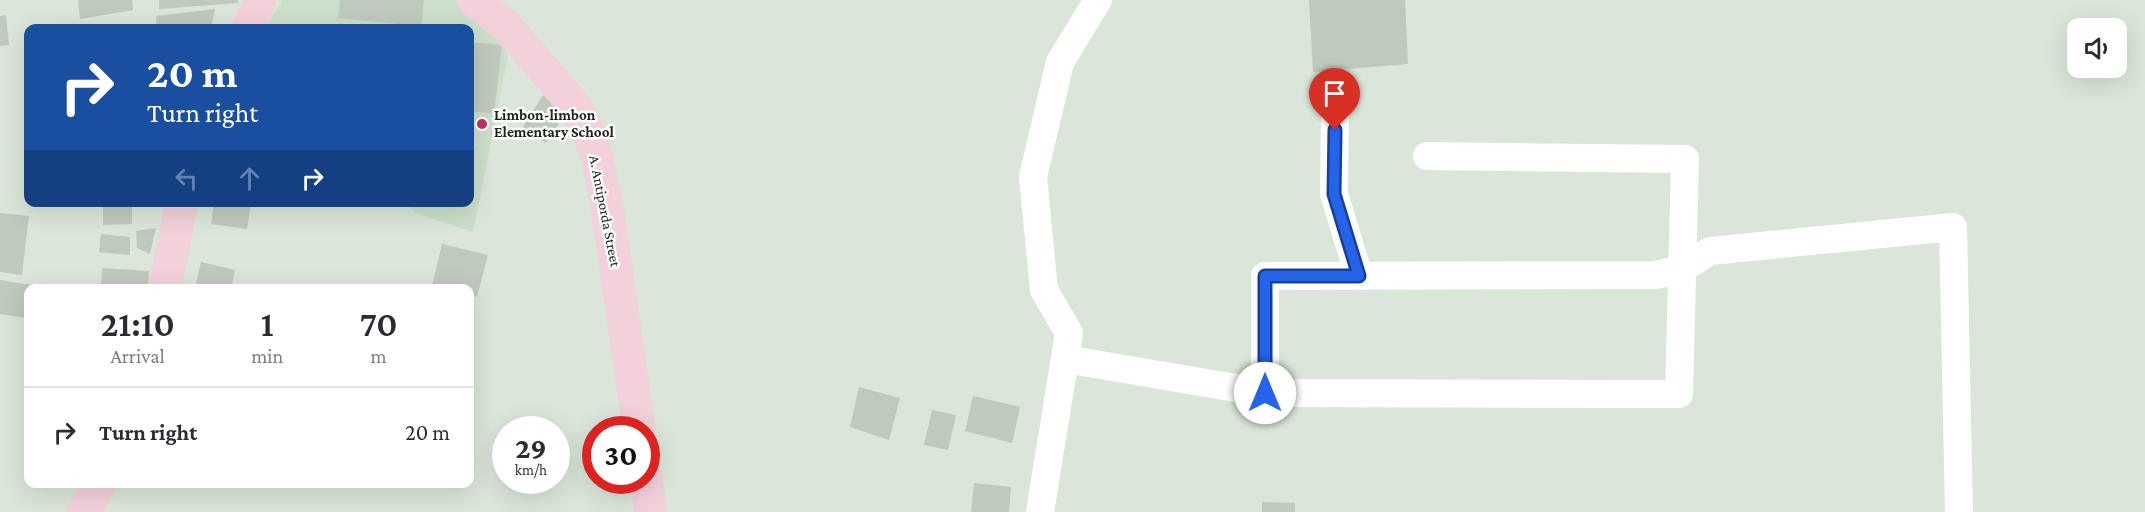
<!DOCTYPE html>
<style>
:root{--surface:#fff;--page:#f7f7f7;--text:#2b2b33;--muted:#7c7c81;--line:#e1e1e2}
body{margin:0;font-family:"Crimson Pro",serif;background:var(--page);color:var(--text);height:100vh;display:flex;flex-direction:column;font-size:22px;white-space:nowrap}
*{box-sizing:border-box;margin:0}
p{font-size:20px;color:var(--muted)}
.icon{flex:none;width:33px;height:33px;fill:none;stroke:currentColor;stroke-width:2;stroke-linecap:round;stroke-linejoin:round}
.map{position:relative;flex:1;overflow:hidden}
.details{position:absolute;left:24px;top:284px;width:450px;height:204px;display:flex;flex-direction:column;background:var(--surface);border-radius:12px;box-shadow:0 6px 24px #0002}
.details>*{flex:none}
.guide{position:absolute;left:24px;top:24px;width:450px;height:183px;border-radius:12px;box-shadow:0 6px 24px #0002;background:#1a4fa0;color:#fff;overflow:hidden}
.controls{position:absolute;left:2067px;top:18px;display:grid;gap:12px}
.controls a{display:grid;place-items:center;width:60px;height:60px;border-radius:12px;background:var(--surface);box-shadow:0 6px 24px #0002;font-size:30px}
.speed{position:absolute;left:492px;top:416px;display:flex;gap:12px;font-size:30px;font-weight:700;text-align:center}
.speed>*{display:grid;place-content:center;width:78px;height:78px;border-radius:50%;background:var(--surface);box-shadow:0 6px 24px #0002;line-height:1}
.speed small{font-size:15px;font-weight:400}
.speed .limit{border:9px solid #d22;background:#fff;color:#111}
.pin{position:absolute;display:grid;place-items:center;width:51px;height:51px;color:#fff;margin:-62px -26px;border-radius:50% 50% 50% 0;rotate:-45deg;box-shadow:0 0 6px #0007}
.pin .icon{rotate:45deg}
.me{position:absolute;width:66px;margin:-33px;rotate:0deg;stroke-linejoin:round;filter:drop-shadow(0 0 4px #0008)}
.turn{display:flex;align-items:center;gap:21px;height:126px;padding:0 24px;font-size:27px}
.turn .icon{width:78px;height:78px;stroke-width:2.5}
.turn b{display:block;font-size:42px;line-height:51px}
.lanes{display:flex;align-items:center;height:57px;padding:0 24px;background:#0003;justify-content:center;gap:30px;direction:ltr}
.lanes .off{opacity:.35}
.eta{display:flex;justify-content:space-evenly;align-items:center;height:102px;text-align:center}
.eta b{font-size:36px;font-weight:600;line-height:42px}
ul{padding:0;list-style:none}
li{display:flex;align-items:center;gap:18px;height:90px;padding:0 24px;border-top:2px solid var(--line)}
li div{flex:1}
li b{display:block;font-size:22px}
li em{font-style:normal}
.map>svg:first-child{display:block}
.built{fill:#ccdfca}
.building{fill:#bdcabc}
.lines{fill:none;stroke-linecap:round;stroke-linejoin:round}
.street{stroke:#fff;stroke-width:28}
.secondary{stroke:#f2d1da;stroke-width:33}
.route-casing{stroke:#184099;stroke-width:15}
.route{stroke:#2563eb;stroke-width:10}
.poi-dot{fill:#bf3262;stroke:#fff;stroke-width:2}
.labels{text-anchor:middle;stroke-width:5;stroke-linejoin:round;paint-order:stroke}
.poi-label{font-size:15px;font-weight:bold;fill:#1e231e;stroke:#fff;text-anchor:start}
.street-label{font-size:15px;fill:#1e231e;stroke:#fff}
</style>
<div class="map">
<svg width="2145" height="512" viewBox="0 0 2145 512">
<rect width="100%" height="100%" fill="#d9e6d8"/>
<path class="built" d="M283,0H455L510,46L473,232L415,213L406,203L470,202V28H266Z"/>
<path class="building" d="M78,0H132L133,10L80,19Z
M159,0H238V3L159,9Z
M340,0H424L421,26L338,18Z
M1309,0H1405L1408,64L1313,72Z
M215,9L211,28H157L156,16Z
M6,15L9,45L0,46V16Z
M470,42L502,45L494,114L470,111Z
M543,95L567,111L546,143L522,128Z
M103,202H132V224L103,225Z
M214,202H251L247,229L211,224Z
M0,213L29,216L22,275L0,272Z
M156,228L150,254L137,248L136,231Z
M101,234L130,237V255L99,252Z
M442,244L488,255L477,297L470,295V288L432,286Z
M201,262L235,270L231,288H195Z
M102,268L149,271L148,288H101Z
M0,280L31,285V288H28L27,318L0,314Z
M859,387L900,398L889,440L850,427Z
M973,396L1020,407L1012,443L965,431Z
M932,410L956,415L948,450L924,445Z
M974,483L1011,487L1009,512H971Z
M1262,502L1295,503V512H1262Z"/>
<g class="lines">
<path class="street" d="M1335,109L1334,194L1359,276
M1065,359L1265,393L1679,394L1685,159L1427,156
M1265,393V276L1656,275L1682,269L1710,251L1953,227L1959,512
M1040,512L1069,333L1044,290L1033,177L1060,62L1098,0"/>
<path class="secondary" d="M474,0L507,27L575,106L585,124L597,157L607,207L639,429
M248,28L260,0
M165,288L182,202
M646,479L651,512
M83,512L101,483"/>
</g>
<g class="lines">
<g class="route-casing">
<path id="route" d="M1265,393V276H1359L1334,194L1335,130"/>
</g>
<use href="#route" class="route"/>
</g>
<circle class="poi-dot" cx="482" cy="124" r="6"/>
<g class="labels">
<g class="poi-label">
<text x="494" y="120">Limbon-limbon<tspan x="494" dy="17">Elementary School</tspan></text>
</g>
<g class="street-label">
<text transform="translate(605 211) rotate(79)" y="5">A. Antiporda Street</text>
</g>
</g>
</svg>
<div class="controls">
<a><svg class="icon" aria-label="sound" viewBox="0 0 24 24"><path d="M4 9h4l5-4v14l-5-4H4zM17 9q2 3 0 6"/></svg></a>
</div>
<div class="speed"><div>29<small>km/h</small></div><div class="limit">30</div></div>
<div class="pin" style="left:1335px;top:130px;background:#d93025"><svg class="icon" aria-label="arrive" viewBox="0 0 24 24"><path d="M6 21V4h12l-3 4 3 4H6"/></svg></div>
<svg class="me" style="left:1265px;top:393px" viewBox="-20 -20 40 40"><circle r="19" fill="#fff"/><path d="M0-13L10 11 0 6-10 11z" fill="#2563eb"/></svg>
<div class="guide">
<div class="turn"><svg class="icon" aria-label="right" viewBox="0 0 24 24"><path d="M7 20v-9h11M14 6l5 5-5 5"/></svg><div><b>20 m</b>Turn right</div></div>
<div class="lanes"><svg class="icon off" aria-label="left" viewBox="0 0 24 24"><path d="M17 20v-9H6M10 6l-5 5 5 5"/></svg><svg class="icon off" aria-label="ahead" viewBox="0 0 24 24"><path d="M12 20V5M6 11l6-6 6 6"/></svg><svg class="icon" aria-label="right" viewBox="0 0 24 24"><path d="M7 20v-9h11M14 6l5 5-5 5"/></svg></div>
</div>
<section class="details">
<div class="eta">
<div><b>21:10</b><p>Arrival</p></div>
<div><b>1</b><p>min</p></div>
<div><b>70</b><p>m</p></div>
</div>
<ul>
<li><svg class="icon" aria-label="right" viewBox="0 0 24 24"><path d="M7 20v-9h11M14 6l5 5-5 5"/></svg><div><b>Turn right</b></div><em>20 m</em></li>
</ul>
</section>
</div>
